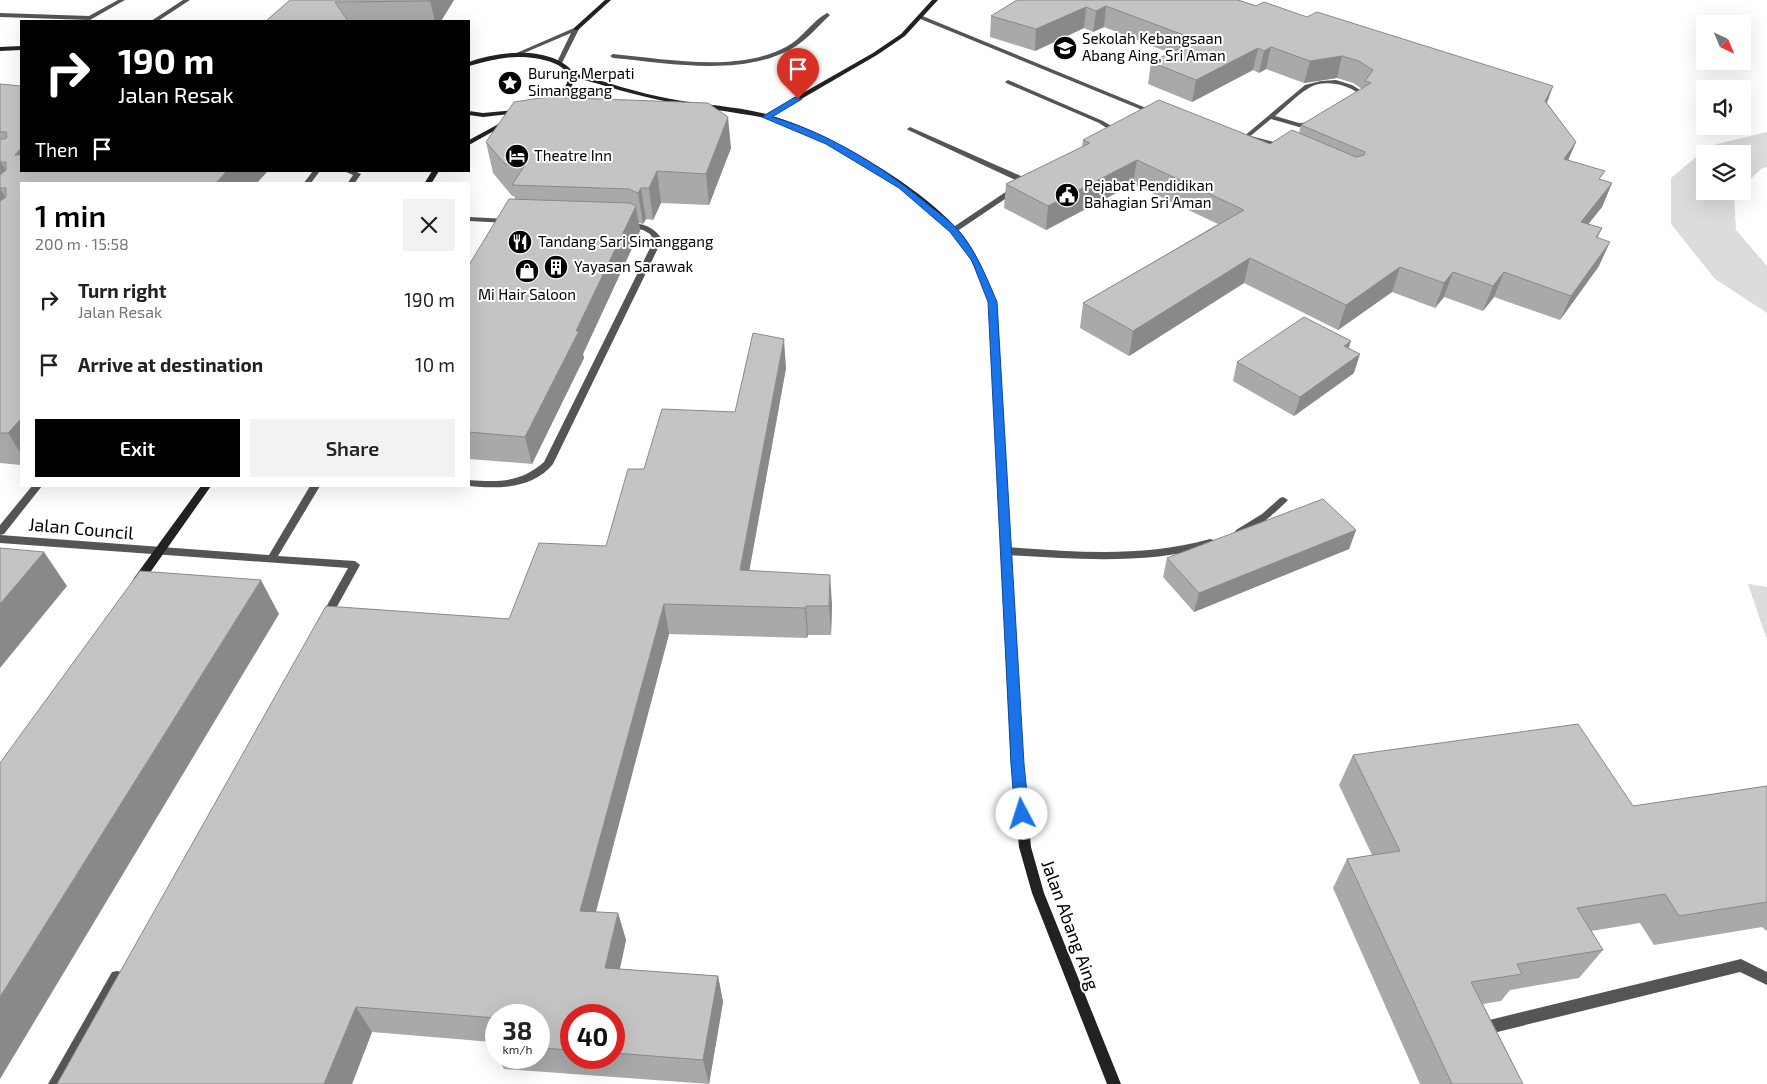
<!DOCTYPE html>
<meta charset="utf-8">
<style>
:root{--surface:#fff;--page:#f2f2f2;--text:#222;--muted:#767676;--accent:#000}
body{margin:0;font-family:"Exo 2",sans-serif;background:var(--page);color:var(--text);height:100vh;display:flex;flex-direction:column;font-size:19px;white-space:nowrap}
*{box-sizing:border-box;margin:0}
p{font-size:16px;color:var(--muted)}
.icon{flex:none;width:28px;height:28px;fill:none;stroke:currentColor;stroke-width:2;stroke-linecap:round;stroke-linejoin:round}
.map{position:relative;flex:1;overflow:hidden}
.sheet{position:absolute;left:20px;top:182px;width:450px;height:305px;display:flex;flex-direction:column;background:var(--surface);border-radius:0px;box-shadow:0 5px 20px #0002}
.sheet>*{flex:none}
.top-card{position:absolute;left:20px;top:20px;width:450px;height:152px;border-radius:0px;box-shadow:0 5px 20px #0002;background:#000;color:#fff;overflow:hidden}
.needle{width:32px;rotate:136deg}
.tools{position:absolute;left:1696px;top:15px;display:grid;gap:10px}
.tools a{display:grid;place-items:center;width:55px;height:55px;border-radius:0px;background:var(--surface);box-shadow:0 5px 20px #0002;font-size:25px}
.speed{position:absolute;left:485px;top:1004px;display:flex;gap:10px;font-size:25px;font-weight:700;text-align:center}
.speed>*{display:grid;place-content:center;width:65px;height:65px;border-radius:50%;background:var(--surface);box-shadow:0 5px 20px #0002;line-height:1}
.speed small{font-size:12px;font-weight:400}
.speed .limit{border:8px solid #d22;background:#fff;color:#111}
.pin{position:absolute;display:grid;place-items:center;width:42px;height:42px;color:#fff;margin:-51px -21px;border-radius:50% 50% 50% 0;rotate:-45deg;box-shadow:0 0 5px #0007}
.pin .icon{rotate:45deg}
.me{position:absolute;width:55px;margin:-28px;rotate:355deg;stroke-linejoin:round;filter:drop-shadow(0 0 4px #0008)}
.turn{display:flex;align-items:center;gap:18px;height:105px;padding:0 15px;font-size:22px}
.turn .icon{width:65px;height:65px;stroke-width:2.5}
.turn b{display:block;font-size:35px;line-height:42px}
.then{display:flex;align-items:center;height:48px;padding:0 15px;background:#0003;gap:10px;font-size:19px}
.round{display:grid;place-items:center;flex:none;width:52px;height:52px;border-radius:0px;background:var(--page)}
.head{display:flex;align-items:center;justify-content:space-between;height:85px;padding:0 15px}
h1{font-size:30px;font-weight:600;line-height:38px;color:var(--accent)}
.cta{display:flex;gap:10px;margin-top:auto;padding:10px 15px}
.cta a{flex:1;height:58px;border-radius:0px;background:var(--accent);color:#fff;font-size:20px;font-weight:600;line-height:58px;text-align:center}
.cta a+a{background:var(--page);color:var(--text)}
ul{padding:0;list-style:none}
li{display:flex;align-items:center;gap:15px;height:65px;padding:0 15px}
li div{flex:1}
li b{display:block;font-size:19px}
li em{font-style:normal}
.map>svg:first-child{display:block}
.green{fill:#dcdcdc}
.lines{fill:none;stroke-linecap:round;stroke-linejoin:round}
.lane{fill:#555;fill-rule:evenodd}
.street{fill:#555;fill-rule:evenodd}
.secondary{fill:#222;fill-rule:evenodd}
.wall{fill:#a9a9a9;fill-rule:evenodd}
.shaded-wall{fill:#898989}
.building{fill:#c4c4c4;stroke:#898989}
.route{fill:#1a73e8;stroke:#114b97}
.labels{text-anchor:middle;stroke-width:4;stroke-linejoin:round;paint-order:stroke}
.far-poi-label{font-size:15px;fill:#000;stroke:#fff;text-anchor:start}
.street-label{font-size:18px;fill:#000;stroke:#fff}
</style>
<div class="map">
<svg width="1767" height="1084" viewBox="0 0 1767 1084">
<rect width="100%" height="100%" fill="#fff"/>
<path class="green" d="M1767,132V167L1761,169L1743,186L1742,154H1705V191H1737L1734,195L1736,230L1767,266V313L1715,279L1671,224V178L1709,146Z
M1748,584L1767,587V637H1766Z"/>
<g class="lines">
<path class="lane" d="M118,0H125L90,20L0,17V13L89,16Z
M827,13L830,15L829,16C817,27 806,41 791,49C741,77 668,63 613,58L610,56L613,54C667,59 736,73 786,47C802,39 812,21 827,13Z
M1008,80L1103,121L1113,127L1117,133L1113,138H1109L1108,137L1111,133L1108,129L1099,123L1006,83L1005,82Z
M1336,80L1352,85L1365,93L1359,101L1357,102L1354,100L1358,93C1346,84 1323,79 1309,88C1297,95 1286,107 1275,116L1299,123L1314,122L1316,123V125L1299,127L1271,119L1248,138L1243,137L1305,85L1321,81Z
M910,127L1030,180L1031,182L1024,184L908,130L907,129Z
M313,171H320L310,184H303Z
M344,171H355L361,174L354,184H347L353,175Z
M1013,187L1020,189L956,232H953L949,230Z
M469,217L508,219L512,221L508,223L469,221Z
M624,223C639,222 655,226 662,240L553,464C533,489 498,489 469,486V480C499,482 520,483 544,462L654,240L650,234L643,230L624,227Z
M32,486H42L4,534L0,535V525Z
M310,486H320L278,556L355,561L360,565L329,621H321L320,618L348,568L0,543V535L269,555Z
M1283,497L1288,500L1286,502C1277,511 1249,537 1236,534L1235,532L1236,530L1262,514L1280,498Z
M1210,539L1214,540L1215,543L1214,546C1145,565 1076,559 1006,555L1001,551L1006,547C1077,552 1140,558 1210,539Z
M1741,959L1767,972V985L1740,972L1481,1036L1476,1034L1474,1029L1476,1024L1481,1022Z
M117,971L122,972L124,977L122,982L63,1084H48L112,972Z"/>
<path class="street" d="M183,0H190L158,21H151Z
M920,15L1156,112L1157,113L1152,114L918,18L917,17Z
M574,28L579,29L562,63L557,62L571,33L517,56L512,55Z
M1247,135L1286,145L1287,146L1284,148L1245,138V136Z"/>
<path class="secondary" d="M605,0H611L578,30H574V28Z
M932,0H938L905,36L877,55L772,116C829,132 925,189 962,234C978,254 987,279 997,302L1023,765L1031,847L1044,893L1121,1084H1107L1032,893L1019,847L1011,765L989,302C980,280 972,257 957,238C924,197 862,161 815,138C801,131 785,123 770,119C737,112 703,109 669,102C637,96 606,86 574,77C574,91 560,100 548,105L545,103L546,102C595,73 552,57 518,57C501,57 485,62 469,66V62C498,51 552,45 574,73C606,82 638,93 671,99C702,105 735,106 766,114L873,53L901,34Z
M21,46V50L0,51V47Z
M517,110L520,112L519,113L483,117L469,115V111L483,113Z
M506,120L508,121V123L469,145V140Z
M432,171H439L431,184H424Z
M201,486H211L142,584H134L133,581L134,578Z"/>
</g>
<path class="wall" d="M290,0H454L441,21H266Z
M1017,0H1238L1547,103L1576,142L1568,160L1601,180L1612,183L1602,207L1588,224L1602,228L1598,237L1599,266L1560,320L1494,297L1483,311L1444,297L1435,308L1392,292L1338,330L1244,283L1129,356L1080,328L1083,303L1218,224L1133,184L1046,230L1004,208L1006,184L1082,147L1083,140L1270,144L1299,133L1301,125L1362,89L1353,83L1337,78L1304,83L1266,69L1259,73L1253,70L1192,102L1148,84L1151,62L1170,53L1104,27L1093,32L1084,28L1035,51L990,37L991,16Z
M0,84L21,184V465L0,463Z
M486,142L731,148L709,205L661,203L653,220L646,219L643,224L639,223L640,231L583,354L584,358L532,464L469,459V265L515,199L514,196H512L493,173Z
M1349,348L1354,373L1294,416L1233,381L1237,362Z
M786,368L749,571L832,604L831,635H808L807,638L669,634L596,912L618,913L626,940L620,969L718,976L723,1002L709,1084L504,1069L498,1058H539V1015H496V1053L492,1044V1042L372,1032L352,1084H57L509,619L606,546L644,469L735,412ZM571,1015H614V1058H571Z
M1356,530L1349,549L1194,612L1163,577L1167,558Z
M1353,755L1633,806L1767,786V931L1762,927L1654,945L1640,923L1591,931L1603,950L1579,978L1510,990L1501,1001L1483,1004L1523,1084H1420L1333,888L1347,859L1372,855L1339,785Z"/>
<path class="shaded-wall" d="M430,0H454L441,21H435L430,1Z
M1106,6L1104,27L1093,32L1096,11Z
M1086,7L1084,28L1035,51L1036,29Z
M1271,47L1266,69L1259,73L1264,51Z
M1258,48L1253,70L1192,102L1196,80Z
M1342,56L1337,78L1304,83L1310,61Z
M1553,86L1545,109V101Z
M728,117L731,148L709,205L706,174Z
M1576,142L1566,165L1564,159Z
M21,148V167L15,155Z
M1137,160L1133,184L1046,230L1048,206Z
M0,162H1L17,192L6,188H0L17,219L0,233Z
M227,171H268L256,184H215Z
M657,171L661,203L653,220L649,188Z
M1612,183L1602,207L1571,246L1581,222Z
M641,188L646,219L643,224L638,193Z
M636,206L640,231L583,354L584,358L532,464L525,437Z
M1610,242L1599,266L1560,320L1571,296Z
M1250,258L1244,283L1129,356L1133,331Z
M1400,267L1392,292L1338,330L1346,305Z
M1453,272L1444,297L1435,308L1444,283Z
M1504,272L1494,297L1483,311L1493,286Z
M784,339L786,368L744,600L740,570Z
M1351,341L1345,360L1344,346Z
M1360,354L1354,373L1294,416L1300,397Z
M21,419V454L8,433Z
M1356,530L1349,549L1194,612L1199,593Z
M44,552L67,586L0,668V604Z
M830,575L832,604L831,635L829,606Z
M261,580L279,614L0,1079V997Z
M664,604L669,634L589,937L580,911Z
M806,606L808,635L807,638L805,608Z
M618,913L626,940L614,994L605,968Z
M718,976L723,1002L709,1084L703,1060Z
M356,1007L372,1032L352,1084H324Z"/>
<path class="building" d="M290,0H430V1L335,2L348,21H266Z
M1017,0H1238L1256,6L1264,2L1307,17L1317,12L1553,86L1545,101L1576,142L1564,159L1605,171L1599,179L1612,183L1581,222L1602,228L1596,237L1610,242L1571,296L1504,272L1493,286L1453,272L1444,283L1400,267L1346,305L1250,258L1133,331L1083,303L1244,210L1137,160L1048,206L1006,184L1090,143L1083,140L1159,100L1270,144L1292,130L1356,157L1364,155L1365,152L1301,125L1371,83L1365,81L1373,70L1359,61L1342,56L1310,61L1271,47L1264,51L1258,48L1196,80L1151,62L1197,40L1106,6L1096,11L1086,7L1036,29L991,16Z
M0,84L21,86V148L15,155H21V171H227L215,184H21V419L8,433H0V201L6,197V188H0V175L6,170V162H0V139H5L7,137L6,132H0Z
M547,97L708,103L728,117L706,174L657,171L649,188H641L638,193L629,189L512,185L525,165L505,164L486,142L514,102Z
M509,199L630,203L636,206L576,331H579L525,437L469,432V265Z
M1304,317L1351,341L1344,346L1360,354L1300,397L1237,362Z
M753,333L784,339L740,570L830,575L829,606H806L805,608L664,604L580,911L618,913L605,968L718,976L703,1060L614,1053V1015H571V1050L539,1048V1015H496V1018L356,1007L324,1084H57L326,606L509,619L539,543L606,546L628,469H644L662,409L735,412Z
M1323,499L1356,530L1199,593L1167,558Z
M0,548L44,552L0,604Z
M140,571L261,580L0,997V763Z
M1578,724L1633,806L1767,786V902L1679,916L1665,894L1577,908L1603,950L1517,964L1522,974L1471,982L1523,1084H1452L1347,859L1400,851L1353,755Z
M496,1029V1045L492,1044Z"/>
<path class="route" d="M795,97L802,99L772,117C830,133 886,169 931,207C940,214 950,221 957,229C976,251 986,276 997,302L1024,764L1029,814L1027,818H1017L1015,814L1011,764L988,302L972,261L950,232L899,188L826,144L762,117Z"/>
<defs>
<g id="school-disc" transform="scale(1.25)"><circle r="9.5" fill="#000" stroke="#fff"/><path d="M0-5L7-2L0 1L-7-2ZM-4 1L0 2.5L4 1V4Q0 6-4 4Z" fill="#fff"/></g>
<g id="sight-disc" transform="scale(1.25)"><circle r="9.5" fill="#000" stroke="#fff"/><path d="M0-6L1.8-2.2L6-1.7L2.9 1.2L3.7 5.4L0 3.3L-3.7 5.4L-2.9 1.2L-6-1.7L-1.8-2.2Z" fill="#fff"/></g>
<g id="hotel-disc" transform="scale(1.25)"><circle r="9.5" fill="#000" stroke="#fff"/><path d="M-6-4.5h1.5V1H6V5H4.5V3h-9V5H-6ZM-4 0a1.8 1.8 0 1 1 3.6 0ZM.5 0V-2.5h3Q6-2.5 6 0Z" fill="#fff"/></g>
<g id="civic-disc" transform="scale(1.25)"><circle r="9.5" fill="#000" stroke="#fff"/><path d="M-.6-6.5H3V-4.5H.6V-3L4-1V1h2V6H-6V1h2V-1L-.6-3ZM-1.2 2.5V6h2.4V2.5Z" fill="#fff"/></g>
<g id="restaurant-disc" transform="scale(1.25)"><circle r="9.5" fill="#000" stroke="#fff"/><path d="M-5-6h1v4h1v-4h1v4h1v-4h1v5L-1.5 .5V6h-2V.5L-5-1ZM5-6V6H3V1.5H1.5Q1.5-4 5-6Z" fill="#fff"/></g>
<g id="building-disc" transform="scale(1.25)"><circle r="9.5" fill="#000" stroke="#fff"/><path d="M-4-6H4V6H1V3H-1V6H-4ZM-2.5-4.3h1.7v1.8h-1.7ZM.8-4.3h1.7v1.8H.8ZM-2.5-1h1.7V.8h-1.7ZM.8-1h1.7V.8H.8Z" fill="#fff"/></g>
<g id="shop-disc" transform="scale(1.25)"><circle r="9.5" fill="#000" stroke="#fff"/><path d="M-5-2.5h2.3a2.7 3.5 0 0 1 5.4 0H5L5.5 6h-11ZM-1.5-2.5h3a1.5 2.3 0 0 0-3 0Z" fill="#fff"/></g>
</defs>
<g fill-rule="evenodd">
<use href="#school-disc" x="1065" y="48"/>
<use href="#sight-disc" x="510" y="83"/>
<use href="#hotel-disc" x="517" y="156"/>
<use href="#civic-disc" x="1067" y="195"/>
<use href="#restaurant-disc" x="520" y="242"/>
<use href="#building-disc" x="556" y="267"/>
<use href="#shop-disc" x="527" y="271"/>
</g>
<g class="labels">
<g class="far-poi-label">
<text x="1082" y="44">Sekolah Kebangsaan<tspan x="1082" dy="17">Abang Aing, Sri Aman</tspan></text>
<text x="528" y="79">Burung Merpati<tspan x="528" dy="17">Simanggang</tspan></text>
<text x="534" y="161">Theatre Inn</text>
<text x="1084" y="191">Pejabat Pendidikan<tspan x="1084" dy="17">Bahagian Sri Aman</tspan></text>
<text x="538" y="247">Tandang Sari Simanggang</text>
<text x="574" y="272">Yayasan Sarawak</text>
<text x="527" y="300" text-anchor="middle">Mi Hair Saloon</text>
</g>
<g class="street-label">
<text transform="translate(81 529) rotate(5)" y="6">Jalan Council</text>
<text transform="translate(1070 925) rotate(70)" y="6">Jalan Abang Aing</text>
</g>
</g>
</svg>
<div class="tools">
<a><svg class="needle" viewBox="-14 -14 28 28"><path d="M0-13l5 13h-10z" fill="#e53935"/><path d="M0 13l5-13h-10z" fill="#767676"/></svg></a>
<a><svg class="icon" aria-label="sound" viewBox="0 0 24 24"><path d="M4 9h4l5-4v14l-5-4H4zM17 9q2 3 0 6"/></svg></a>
<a><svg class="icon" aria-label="layers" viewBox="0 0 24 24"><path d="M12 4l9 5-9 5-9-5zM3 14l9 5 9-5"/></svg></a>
</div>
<div class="speed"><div>38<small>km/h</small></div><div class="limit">40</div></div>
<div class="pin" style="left:798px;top:99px;background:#d93025"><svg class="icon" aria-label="arrive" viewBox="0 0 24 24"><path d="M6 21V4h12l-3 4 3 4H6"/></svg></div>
<svg class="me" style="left:1022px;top:814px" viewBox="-20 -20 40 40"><circle r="19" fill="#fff"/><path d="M0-13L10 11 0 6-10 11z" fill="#1a73e8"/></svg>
<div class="top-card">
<div class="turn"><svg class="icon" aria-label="right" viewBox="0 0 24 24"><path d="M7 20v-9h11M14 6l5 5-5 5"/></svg><div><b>190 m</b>Jalan Resak</div></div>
<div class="then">Then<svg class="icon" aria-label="arrive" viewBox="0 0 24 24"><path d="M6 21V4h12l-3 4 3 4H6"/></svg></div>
</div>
<section class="sheet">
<div class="head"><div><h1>1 min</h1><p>200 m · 15:58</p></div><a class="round"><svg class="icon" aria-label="close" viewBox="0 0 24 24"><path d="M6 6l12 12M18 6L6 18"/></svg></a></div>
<ul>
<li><svg class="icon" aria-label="right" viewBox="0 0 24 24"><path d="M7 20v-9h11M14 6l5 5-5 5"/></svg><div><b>Turn right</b><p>Jalan Resak</p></div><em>190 m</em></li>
<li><svg class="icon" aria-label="arrive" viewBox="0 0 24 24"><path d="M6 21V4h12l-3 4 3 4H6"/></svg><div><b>Arrive at destination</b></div><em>10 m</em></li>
</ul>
<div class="cta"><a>Exit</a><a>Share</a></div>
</section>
</div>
